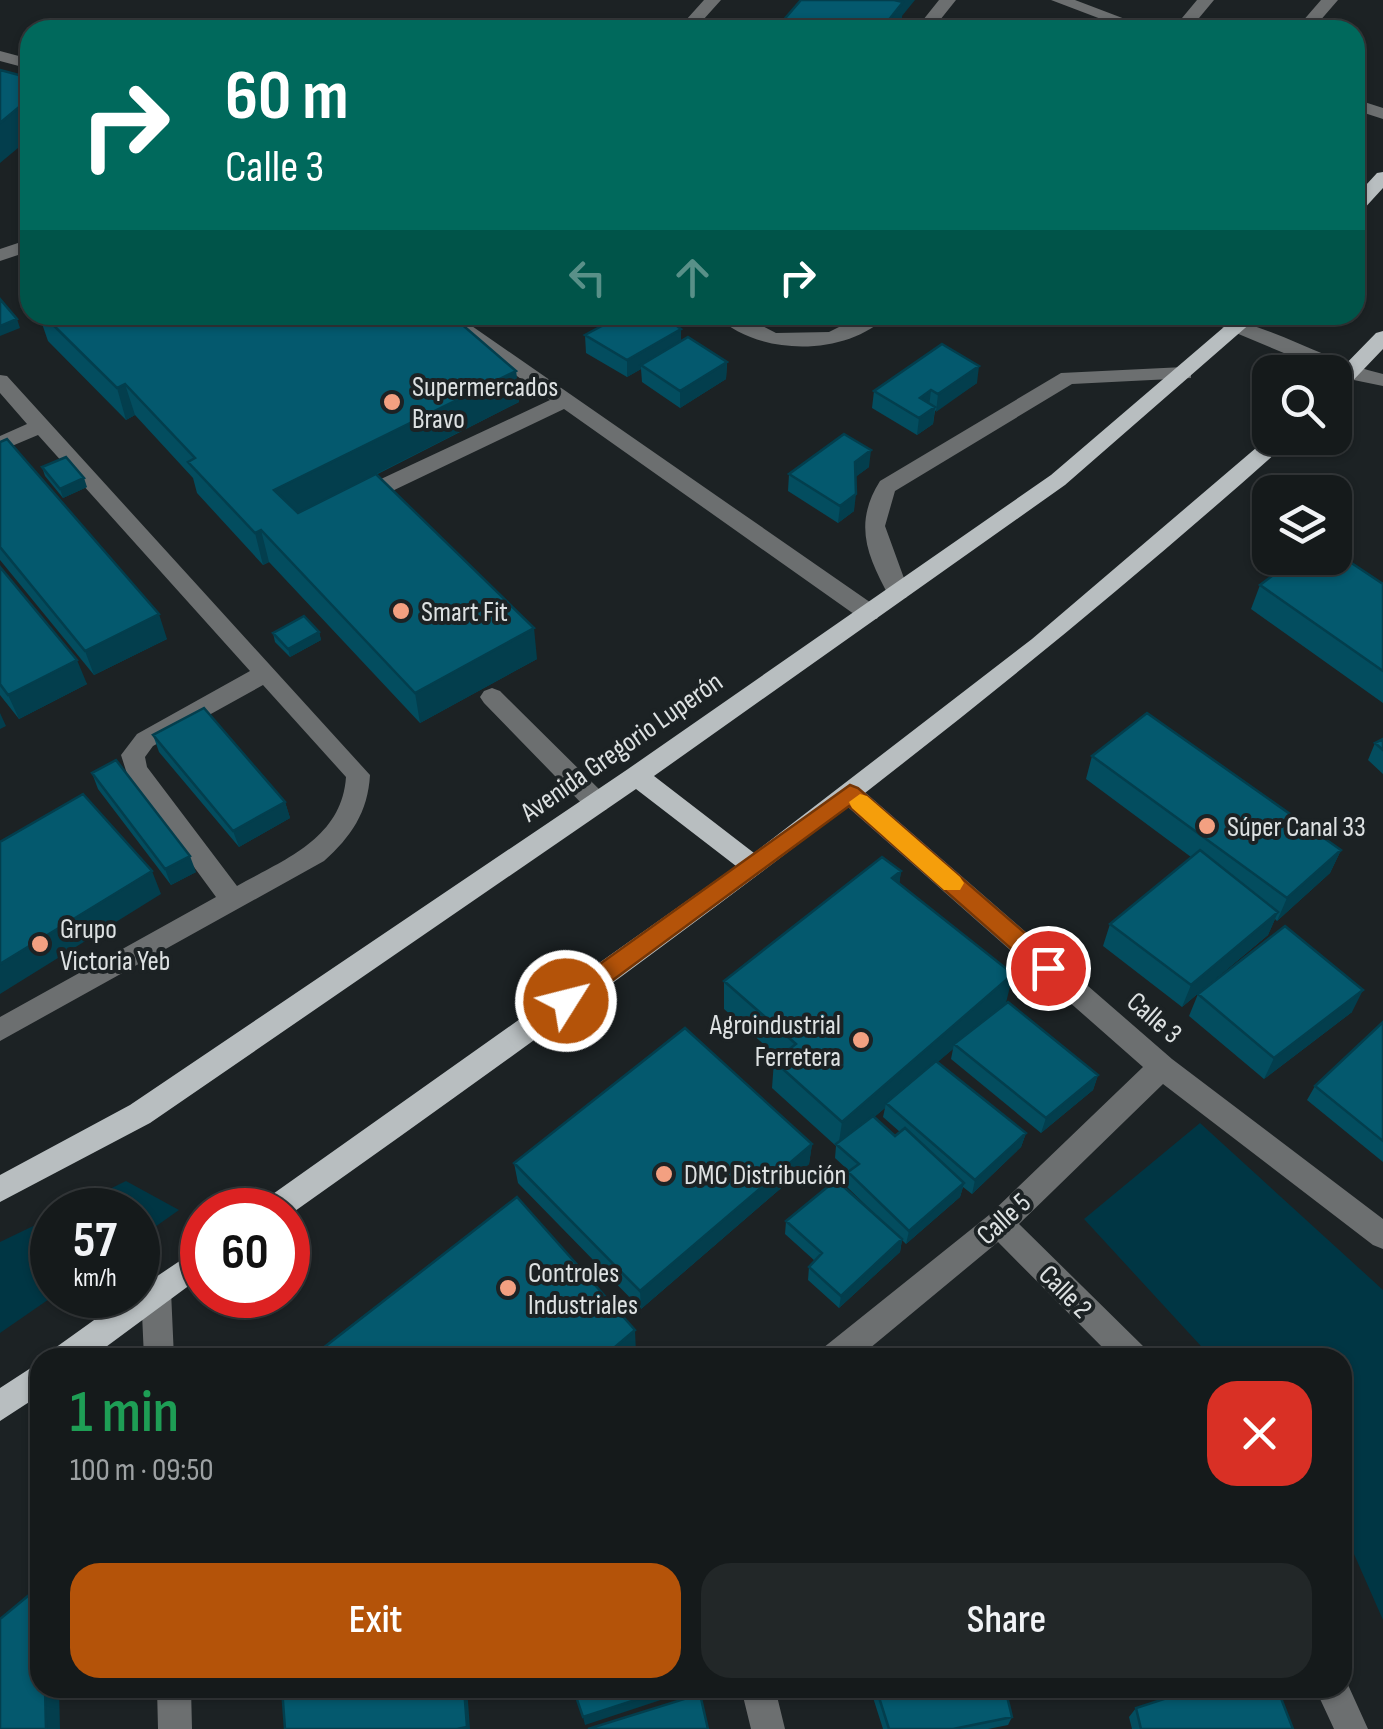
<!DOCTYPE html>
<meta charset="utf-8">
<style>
:root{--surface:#151a1b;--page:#222728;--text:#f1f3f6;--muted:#9da1a3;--line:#34383a;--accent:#b45309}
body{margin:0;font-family:"Sofia Sans Condensed",sans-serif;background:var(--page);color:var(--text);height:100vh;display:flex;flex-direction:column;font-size:38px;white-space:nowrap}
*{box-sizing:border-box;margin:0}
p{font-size:32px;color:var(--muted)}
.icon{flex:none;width:55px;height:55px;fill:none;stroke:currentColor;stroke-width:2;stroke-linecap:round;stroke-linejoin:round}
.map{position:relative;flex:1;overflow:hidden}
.sheet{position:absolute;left:30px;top:1348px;width:1322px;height:350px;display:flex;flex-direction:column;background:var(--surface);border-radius:30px;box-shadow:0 2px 8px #0004,0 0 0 2px var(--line)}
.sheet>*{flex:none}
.guide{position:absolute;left:20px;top:20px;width:1345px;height:305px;border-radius:30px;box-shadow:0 2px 8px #0004,0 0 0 2px var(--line);background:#00695c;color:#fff;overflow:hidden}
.tools{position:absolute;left:1252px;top:355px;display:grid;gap:20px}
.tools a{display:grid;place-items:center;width:100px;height:100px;border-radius:20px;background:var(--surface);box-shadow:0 2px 8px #0004,0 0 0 2px var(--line);font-size:50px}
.speed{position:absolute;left:30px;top:1188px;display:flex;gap:20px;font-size:50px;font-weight:700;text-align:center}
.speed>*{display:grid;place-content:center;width:130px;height:130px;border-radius:50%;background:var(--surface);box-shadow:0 2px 8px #0004,0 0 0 2px var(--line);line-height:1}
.speed small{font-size:25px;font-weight:400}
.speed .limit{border:15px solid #d22;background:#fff;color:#111}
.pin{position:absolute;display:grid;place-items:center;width:85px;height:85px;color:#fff;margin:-42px;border:5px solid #fff;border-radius:50%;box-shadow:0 2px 10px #0007}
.me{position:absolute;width:110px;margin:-55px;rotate:54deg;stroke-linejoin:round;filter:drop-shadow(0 0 8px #0008)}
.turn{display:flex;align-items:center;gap:35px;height:210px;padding:0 40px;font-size:45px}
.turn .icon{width:130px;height:130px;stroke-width:2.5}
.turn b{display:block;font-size:70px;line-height:85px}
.lanes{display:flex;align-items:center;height:95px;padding:0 40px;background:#0003;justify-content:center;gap:50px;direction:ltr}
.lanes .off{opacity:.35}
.round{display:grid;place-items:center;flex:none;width:105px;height:105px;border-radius:30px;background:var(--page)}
.head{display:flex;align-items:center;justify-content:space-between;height:170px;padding:0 40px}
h1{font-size:60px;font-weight:600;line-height:75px;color:#1e9e55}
.action{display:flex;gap:20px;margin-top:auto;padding:20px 40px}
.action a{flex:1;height:115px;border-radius:30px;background:var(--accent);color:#fff;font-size:40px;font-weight:600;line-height:115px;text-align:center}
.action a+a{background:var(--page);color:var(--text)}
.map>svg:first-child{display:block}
.green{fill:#003644}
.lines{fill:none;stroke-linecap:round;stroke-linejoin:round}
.minor{fill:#6c6f70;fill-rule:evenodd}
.major{fill:#b8bec0;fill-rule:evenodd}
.wall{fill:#034d5f;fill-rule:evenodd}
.shaded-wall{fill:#033e4d}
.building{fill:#04596e;stroke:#033e4d;stroke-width:2.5}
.route{fill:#b45309;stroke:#753606;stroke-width:2.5}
.slow{fill:#f59e0b}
.poi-dot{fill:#f3a081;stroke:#1c2224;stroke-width:4}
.labels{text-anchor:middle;stroke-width:8;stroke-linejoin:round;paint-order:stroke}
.poi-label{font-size:28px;fill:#dde1e2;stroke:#1c2224;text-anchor:start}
.street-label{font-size:28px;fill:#dde1e2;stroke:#1c2224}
</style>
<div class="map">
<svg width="1383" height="1729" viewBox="0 0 1383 1729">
<rect width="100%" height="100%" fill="#1c2224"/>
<path class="green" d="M1200,1123L1383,1290V1620L1343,1529L1342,1358L1211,1357L1084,1219Z
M126,1181L179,1210L138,1239V1210H67Z
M52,1217L55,1295L0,1333V1242Z"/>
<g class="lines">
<path class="minor" d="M704,0H721L694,30H677Z
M939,0H956L932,30H915Z
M1051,0H1075L1154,30H1130Z
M1197,0H1214L1189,30H1172Z
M1321,0H1338L1312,30H1295Z
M0,51L30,59V69L0,61Z
M1355,99L1383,108V119L1355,110Z
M30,239V251L0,261V249Z
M433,315H456L877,607L880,613L877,619H861L564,409L367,503H351L348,498L351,493L550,400Z
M716,315H741L776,333L829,332L863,315H888C847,357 757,357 716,315Z
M1193,315C1259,315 1319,360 1383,374V386L1344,378Z
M1184,367L1191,368V378L1072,384L895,491L885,526L909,592L906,598H890C867,556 853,524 880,481L1061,373Z
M0,375L7,376L370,775C368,812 351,837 324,861L0,1041V1017L216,897L128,777L121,755L137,734L250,671L38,435L0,451V436L27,424L0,393ZM263,685L346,777C342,839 283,860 237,886L147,767L145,757L153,746Z
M492,688L500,691L606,796L609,803L606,810H588L484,703L480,697L484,691Z
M850,785L859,787L1172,1059L1383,1219V1249L1373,1245L1163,1084L1019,1224L1145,1348L1149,1358H1113L998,1242L858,1358H819L823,1348L989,1215L1143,1067L841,801L838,794L841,787Z
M156,1277L166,1281L171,1291L174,1358H144L141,1291L146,1281Z
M1344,1676L1368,1729H1334L1315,1688H1342Z
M157,1688H191L192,1729H158Z
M741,1688H775L785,1729H751Z"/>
<path class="major" d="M1383,172V188L1361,212L1355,213V197L1377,173Z
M1238,315H1260L1065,485L654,776L754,853L1032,639L1270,436L1290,438L1287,443C972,725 633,972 288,1216V1210H259L263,1201L736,866L636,789L150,1123L0,1202V1175L130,1105L628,769L1051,475Z
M1383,331V349L1342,392L1335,393V375L1376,333Z
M202,1246V1276L91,1358H51L55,1348L129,1295H138V1289Z
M40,1362V1395L0,1421V1388Z"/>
</g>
<path class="wall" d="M902,16L901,30H775Z
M39,315L435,320L516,371L519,402L368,479L537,659L420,723L269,562L263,565L197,493L193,478L135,415L126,420L48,341Z
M681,329V341L727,362L726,379L680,408L642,382L641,369L627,377L586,353L585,335Z
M977,383L935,411L933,424L917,435L872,408L874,391Z
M0,442L167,639L94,675L0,560Z
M42,467L87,487L63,498L45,476Z
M869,467L855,477L854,511L838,523L788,491L789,474Z
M0,567L87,684L19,719L0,695Z
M1383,584V703L1251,609L1260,585Z
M319,632L321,640L290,657L275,642L273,633Z
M153,735L285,802L290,818L239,847L159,752Z
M1383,739V774L1368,760L1375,743Z
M1092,756L1341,850L1330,873L1277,921L1275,919L1268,935L1182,1007L1103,946L1110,924L1191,857L1086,779Z
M92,773L196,872L171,885L98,789Z
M901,871L899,884L1006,1003L1098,1075L1093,1090L1041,1133L951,1059L953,1049L937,1062L1026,1133L1021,1147L972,1194L963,1187L960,1197L906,1244L902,1240L900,1252L839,1308L808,1280L809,1267L815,1261L785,1234L786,1221L880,1219L846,1186L848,1172L849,1171L835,1158L836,1146L772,1088L774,1061L778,1057L724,1009V981ZM885,1108L883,1117L900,1132L895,1136L874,1117Z
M1198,994L1352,1012L1264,1079L1189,1016Z
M1383,1022V1162L1307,1100L1315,1086Z
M812,1144L809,1164L641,1309L518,1183L514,1163Z
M870,1688H1005L1012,1717L1008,1725L988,1729H883Z
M1251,1694L1293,1729H1132L1129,1717L1136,1708Z"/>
<path class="shaded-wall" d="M893,0H915L902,16L901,30H883Z
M30,98V138L0,163V123Z
M17,319L20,328L0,336V326Z
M681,329V346L641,365V369L627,377V360Z
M727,362L726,379L680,408V391Z
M979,366L977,383L936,412L938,394Z
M516,371L519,402L281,522L274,490Z
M125,384L135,415L126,420L117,388Z
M931,390L929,407L920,398Z
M935,407L933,424L917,435L919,418Z
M871,450L869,467L853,479L855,462Z
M84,478L87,487L63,498L60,489Z
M856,494L854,511L838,523L840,506Z
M261,530L269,562L263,565L255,533Z
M159,614L167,639L94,675L85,651Z
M534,628L537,659L420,723L415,693Z
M319,632L321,640L290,657L288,649Z
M77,660L87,684L19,719L8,695Z
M0,713L6,726L0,729Z
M285,802L290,818L239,847L233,831Z
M1341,850L1330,873L1277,921L1287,898Z
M190,856L196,872L171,885L165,869Z
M152,871L161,894L0,994V964Z
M901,871L897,900L892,878Z
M1278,912L1268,935L1182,1007L1191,985Z
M1013,974L1006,1003L954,1044L953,1049L888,1105L886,1103L885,1108L838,1148L842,1122Z
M1363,990L1352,1012L1264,1079L1274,1058Z
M1098,1075L1093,1090L1041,1133L1046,1118Z
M1026,1133L1021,1147L972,1194L975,1180Z
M812,1144L809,1164L641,1309L640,1291Z
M964,1183L960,1197L906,1244L909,1231Z
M902,1239L900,1252L839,1308L841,1296Z
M635,1330L636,1353L631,1358H602Z
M45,1688H59L60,1729H46Z
M464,1688H467L470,1729H457Z
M672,1688H694V1689L585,1725L583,1717Z"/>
<path class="building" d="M801,0H894L903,2L884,26L874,24L868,30H775Z
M0,70L30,78V98L0,123Z
M0,299L17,319L0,326Z
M43,315H429L435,320L445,315H451L516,371L274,490L298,513L376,474L534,628L415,693L261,530L255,533L188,462L195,458L125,384L117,388Z
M622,315H662L681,329L627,360L585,335Z
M688,337L727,362L680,391L641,365Z
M942,344L979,366L938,394L931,390L920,398L935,407L919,418L874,391Z
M844,434L871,450L855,462L856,494L840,506L789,474Z
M7,439L159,614L85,651L0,547V442Z
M66,457L84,478L60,489L42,467Z
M1335,552L1383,584V671L1260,585L1296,558H1335Z
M0,567L77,660L8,695L0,684Z
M304,616L319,632L288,649L273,633Z
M204,708L285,802L233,831L153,735Z
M1147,713L1341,850L1287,898L1092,756Z
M1383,739V750L1375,743Z
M116,760L190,856L165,869L92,773Z
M83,794L152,871L0,964V842Z
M1200,850L1278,912L1191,985L1110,924Z
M882,857L901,871L892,878L1013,974L842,1122L774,1061L796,1044L724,981Z
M1285,926L1363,990L1274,1058L1198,994Z
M1008,1002L1098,1075L1046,1118L954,1044Z
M1383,1022V1141L1315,1086Z
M685,1028L812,1144L640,1291L514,1163Z
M936,1061L1026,1133L975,1180L886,1103Z
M873,1116L895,1136L905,1128L964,1183L909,1231L848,1172L859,1164L836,1144Z
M836,1180L902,1239L841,1296L809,1267L822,1253L786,1221Z
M517,1197L635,1330L602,1358H323L318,1352Z
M40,1586V1688H45L46,1729H0V1619Z
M282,1688H464L467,1727L457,1729H285Z
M573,1688H672L583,1717Z
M876,1688H1005L1012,1717L953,1729H889Z
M1198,1688H1248L1251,1694L1277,1688L1293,1729H1141L1136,1708Z
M700,1694L708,1729H588Z"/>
<path class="route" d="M850,785L858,788L1057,961L1060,968L1057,974H1040L849,806L575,1008H558L554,1001L558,994Z"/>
<path class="slow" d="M860,794L867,796L960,877L964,883L960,890H944L852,808L849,802Z"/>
<g class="poi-dot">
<circle cx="392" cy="402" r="10"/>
<circle cx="401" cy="611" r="10"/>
<circle cx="1207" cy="826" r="10"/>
<circle cx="40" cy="944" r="10"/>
<circle cx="861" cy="1040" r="10"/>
<circle cx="664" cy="1174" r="10"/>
<circle cx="508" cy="1288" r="10"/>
</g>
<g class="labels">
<g class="poi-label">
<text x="412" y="396">Supermercados<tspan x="412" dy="32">Bravo</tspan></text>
<text x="421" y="621">Smart Fit</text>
<text x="1227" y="836">Súper Canal 33</text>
<text x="60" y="938">Grupo<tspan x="60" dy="32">Victoria Yeb</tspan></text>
<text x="841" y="1034" text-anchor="end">Agroindustrial<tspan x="841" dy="32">Ferretera</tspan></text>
<text x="684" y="1184">DMC Distribución</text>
<text x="528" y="1282">Controles<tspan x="528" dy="32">Industriales</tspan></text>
</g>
<g class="street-label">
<text transform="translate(621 746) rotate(-35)" y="10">Avenida Gregorio Luperón</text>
<text transform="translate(1155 1017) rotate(41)" y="10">Calle 3</text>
<text transform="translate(1003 1218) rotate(-42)" y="10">Calle 5</text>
<text transform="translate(1066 1291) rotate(45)" y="10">Calle 2</text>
</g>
</g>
</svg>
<div class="tools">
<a><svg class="icon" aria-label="search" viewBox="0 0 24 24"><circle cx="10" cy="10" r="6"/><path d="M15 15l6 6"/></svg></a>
<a><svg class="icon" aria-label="layers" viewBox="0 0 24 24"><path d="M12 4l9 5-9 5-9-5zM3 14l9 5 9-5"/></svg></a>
</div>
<div class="speed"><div>57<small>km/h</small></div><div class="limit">60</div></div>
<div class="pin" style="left:1048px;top:968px;background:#d93025"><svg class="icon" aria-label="arrive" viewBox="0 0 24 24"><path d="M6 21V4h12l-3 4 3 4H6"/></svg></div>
<svg class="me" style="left:566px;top:1001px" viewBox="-20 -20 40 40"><circle r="17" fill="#b45309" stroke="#fff" stroke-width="3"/><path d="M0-11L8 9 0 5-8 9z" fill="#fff"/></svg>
<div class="guide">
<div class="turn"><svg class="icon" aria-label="right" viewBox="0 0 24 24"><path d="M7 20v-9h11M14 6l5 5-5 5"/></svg><div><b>60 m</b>Calle 3</div></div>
<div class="lanes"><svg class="icon off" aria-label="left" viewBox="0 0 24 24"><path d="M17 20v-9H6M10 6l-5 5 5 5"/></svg><svg class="icon off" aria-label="ahead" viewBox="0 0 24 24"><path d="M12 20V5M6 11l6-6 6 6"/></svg><svg class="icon" aria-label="right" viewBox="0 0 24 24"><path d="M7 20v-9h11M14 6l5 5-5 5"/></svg></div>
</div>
<section class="sheet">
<div class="head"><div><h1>1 min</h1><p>100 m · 09:50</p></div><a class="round" style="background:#d93025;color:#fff"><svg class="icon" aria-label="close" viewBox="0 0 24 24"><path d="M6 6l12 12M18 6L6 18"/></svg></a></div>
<div class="action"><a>Exit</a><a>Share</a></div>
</section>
</div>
